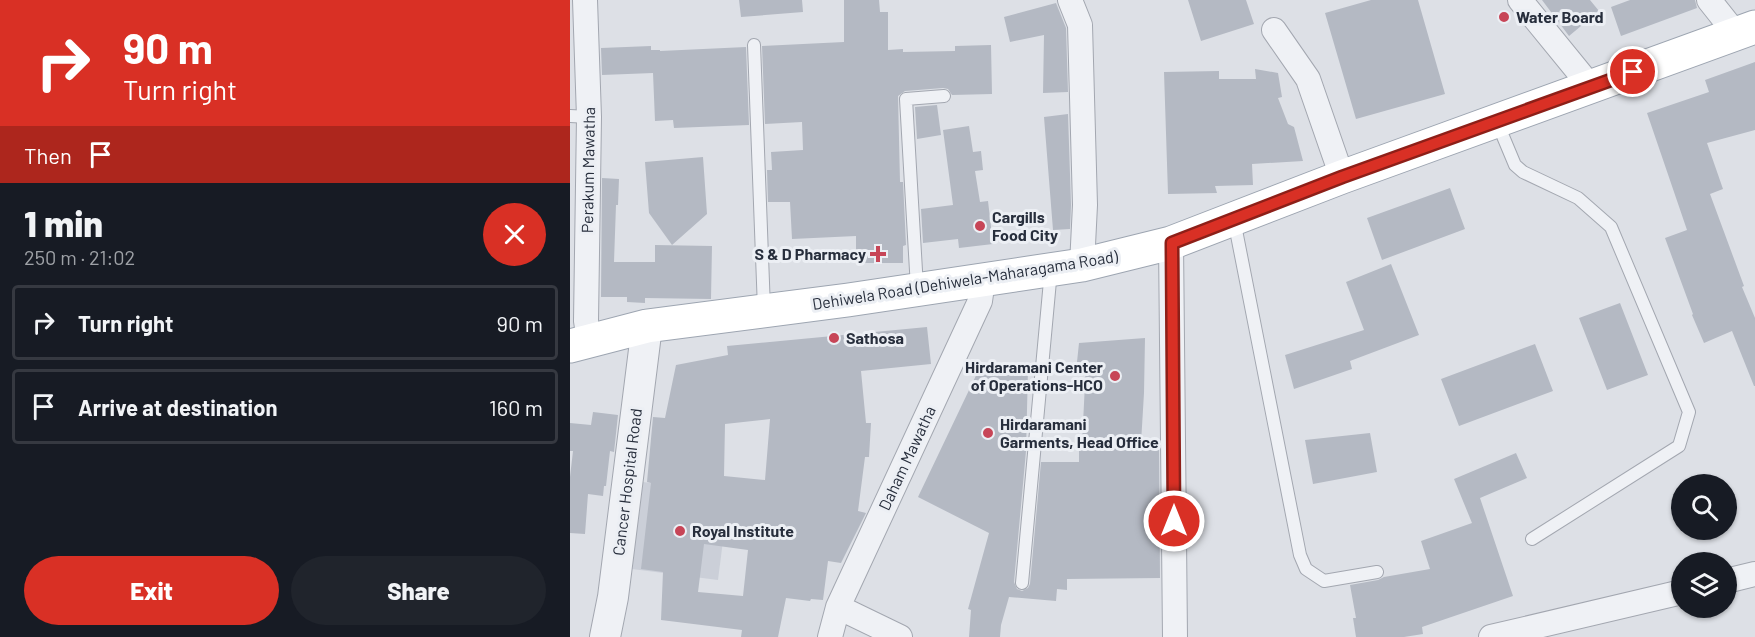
<!DOCTYPE html>
<meta charset="utf-8">
<style>
:root{--surface:#171b24;--page:#20242c;--text:#f1f3f6;--muted:#9ea1a6;--line:#363941;--accent:#d93025}
body{margin:0;font-family:Barlow,sans-serif;background:var(--page);color:var(--text);height:100vh;display:flex;flex-direction:column;font-size:22px;white-space:nowrap}
*{box-sizing:border-box;margin:0}
p{font-size:20px;color:var(--muted)}
.icon{flex:none;width:33px;height:33px;fill:none;stroke:currentColor;stroke-width:2;stroke-linecap:round;stroke-linejoin:round}
.map{position:relative;flex:1;overflow:hidden}
.drawer{display:flex;flex-direction:column;background:var(--surface);width:570px}
.drawer>*{flex:none}
.banner{background:#d93025;color:#fff;overflow:hidden}
.buttons{position:absolute;left:1101px;top:474px;display:grid;gap:12px}
.buttons a{display:grid;place-items:center;width:66px;height:66px;border-radius:50%;background:var(--surface);box-shadow:0 2px 4px #0004;font-size:30px}
.pin{position:absolute;display:grid;place-items:center;width:51px;height:51px;color:#fff;margin:-26px;border:3px solid #fff;border-radius:50%;box-shadow:0 2px 6px #0007}
.me{position:absolute;width:66px;margin:-33px;rotate:0deg;stroke-linejoin:round;filter:drop-shadow(0 0 4px #0008)}
.turn{display:flex;align-items:center;gap:21px;height:126px;padding:0 24px;font-size:27px}
.turn .icon{width:78px;height:78px;stroke-width:2.5}
.turn b{display:block;font-size:42px;line-height:51px}
.then{display:flex;align-items:center;height:57px;padding:0 24px;background:#0003;gap:12px;font-size:22px}
.round{display:grid;place-items:center;flex:none;width:63px;height:63px;border-radius:32px;background:var(--page)}
.summary{display:flex;align-items:center;justify-content:space-between;height:102px;padding:0 24px}
h1{font-size:36px;font-weight:800;line-height:45px}
.action{display:flex;gap:12px;margin-top:auto;padding:12px 24px}
.action a{flex:1;height:69px;border-radius:36px;background:var(--accent);color:#fff;font-size:24px;font-weight:800;line-height:69px;text-align:center}
.action a+a{background:var(--page);color:var(--text)}
ul{padding:0;list-style:none}
li{display:flex;align-items:center;gap:18px;height:75px;margin:0 12px 9px;padding:0 12px;border:3px solid var(--line);border-radius:6px}
li div{flex:1}
li b{display:block;font-size:22px}
li em{font-style:normal}
main{display:flex;flex:1;min-height:0}
.map>svg:first-child{display:block}
.built{fill:#cbcfd8}
.building{fill:#b4b9c3;fill-rule:evenodd}
.lines{fill:none;stroke-linecap:round;stroke-linejoin:round}
.service-casing{stroke:#a3a7b0;stroke-width:14}
.minor-casing{stroke:#a3a7b0;stroke-width:26}
.tertiary-casing{stroke:#a3a7b0;stroke-width:32}
.primary-casing{stroke:#9da5b1;stroke-width:35}
.service{stroke:#eff1f5;stroke-width:12}
.minor{stroke:#eff1f5;stroke-width:24}
.tertiary{stroke:#eff1f5;stroke-width:30}
.primary{stroke:#fff;stroke-width:33}
.route-casing{stroke:#8d1f18;stroke-width:15}
.route{stroke:#d93025;stroke-width:10}
.poi-dot{fill:#c74557;stroke:#eceff4;stroke-width:2}
.labels{text-anchor:middle;stroke-width:6;stroke-linejoin:round;paint-order:stroke}
.poi-label{font-size:16px;font-weight:bold;fill:#272e3c;stroke:#eceff4;text-anchor:start}
.street-label{font-size:16px;fill:#272e3c;stroke:#eceff4}
</style>
<main>
<section class="drawer">
<div class="banner">
<div class="turn"><svg class="icon" aria-label="right" viewBox="0 0 24 24"><path d="M7 20v-9h11M14 6l5 5-5 5"/></svg><div><b>90 m</b>Turn right</div></div>
<div class="then">Then<svg class="icon" aria-label="arrive" viewBox="0 0 24 24"><path d="M6 21V4h12l-3 4 3 4H6"/></svg></div>
</div>
<div class="summary"><div><h1>1 min</h1><p>250 m · 21:02</p></div><a class="round" style="background:#d93025;color:#fff"><svg class="icon" aria-label="close" viewBox="0 0 24 24"><path d="M6 6l12 12M18 6L6 18"/></svg></a></div>
<ul>
<li><svg class="icon" aria-label="right" viewBox="0 0 24 24"><path d="M7 20v-9h11M14 6l5 5-5 5"/></svg><div><b>Turn right</b></div><em>90 m</em></li>
<li><svg class="icon" aria-label="arrive" viewBox="0 0 24 24"><path d="M6 21V4h12l-3 4 3 4H6"/></svg><div><b>Arrive at destination</b></div><em>160 m</em></li>
</ul>
<div class="action"><a>Exit</a><a>Share</a></div>
</section>
<div class="map">
<svg width="1185" height="637" viewBox="0 0 1185 637">
<rect width="100%" height="100%" fill="#dde0e6"/>
<path class="built" d="M73,482L159,494L148,580L62,569Z"/>
<path class="building" d="M169,0H232L233,12L171,17Z
M274,0H309L310,12H318V50L333,49V52L385,51V46L421,45L422,94L382,95L378,89L373,88L335,91L328,96L330,182H333L336,245L333,246V263H286V236L222,239L220,202H198L197,170H202L201,152L233,150L232,122L195,124L192,46L274,42Z
M618,0H676L684,24L631,41Z
M801,0H848L875,94L786,119L755,13Z
M972,0H1020L1029,11L999,36Z
M1060,0H1125L1127,8L1051,36L1041,7Z
M486,3L496,28L498,92L473,93L474,35L440,42L434,17Z
M81,46V50H90V51L176,47L179,125L104,128L103,120L85,121L83,73L32,75L31,48Z
M1185,62V130L1137,143L1153,189L1140,194L1174,286L1172,287L1185,318V386H1184L1162,331L1134,343L1122,315L1123,314L1095,238L1117,230L1077,113L1139,92L1135,80Z
M685,69L708,73L712,97L708,98L718,124L724,127L733,161L682,164L683,185L645,186L647,193L598,194L594,72L649,71V79H686Z
M367,105L371,135L347,139L345,107Z
M498,114L501,205L500,229L483,230L474,117Z
M399,126L403,152L411,151L413,170L405,171L410,202L418,201L423,244L389,248L388,239L353,243L351,209L383,205L373,130Z
M133,157L137,214L102,245L79,213L75,162Z
M32,178L49,179L48,205H46L44,262H85V245L142,246L141,299L75,298V303L57,302V297H31Z
M880,188L895,229L812,260L797,218Z
M821,264L849,335L780,361L782,369L724,389L715,355L794,330L776,282Z
M1050,303L1078,375L1037,390L1009,318Z
M357,327L361,364L291,371L296,423H301L299,457H295L288,511L296,513L271,563L258,561L253,600L241,599L240,601L216,598L208,637H171L172,630L91,620L93,572L71,569L81,483L77,482L83,417L95,418L106,365L158,355L157,346ZM200,419L195,480L154,476L155,424ZM134,544L178,550L173,596L128,592Z
M575,338L574,393L571,443H589L590,578L497,579V590L487,589L486,601L439,597L431,625L430,637H399L401,610L398,609L419,533L348,497L411,365L458,368L456,451L444,582L447,589L452,591L458,588L460,584L471,462H509V444H512L516,363L507,362L509,343Z
M965,344L983,391L889,426L871,379Z
M23,412L48,415L44,452L40,451L36,486H34L33,496L18,494L15,534L0,533V477L3,451H0V423L21,425Z
M800,433L807,472L743,484L735,440Z
M946,453L957,478L910,498L943,596L852,627L853,634L834,637H786L783,618H786L780,585L808,580L814,577L860,569L851,541L902,523L884,479Z"/>
<g class="lines">
<g class="service-casing">
<path id="service" d="M184,45L194,309
M0,116L19,117
M927,122L945,165L953,172L1008,198L1041,227L1119,412L1109,446L962,539
M664,220L730,555L736,569L754,581L807,572
M347,288L336,99L374,96
M452,583L481,270"/>
</g>
<g class="minor-casing">
<path id="minor" d="M15,0L19,117L16,321L19,340
M500,0L510,25L515,205L512,265
M950,0L1021,87
M1139,0L1166,34
M704,30L738,79L772,177
M601,243L605,637
M1156,581L1185,574
M268,607L330,637
M260,637L268,607L410,301L413,280
M921,637L1112,592"/>
</g>
<g class="tertiary-casing">
<path id="tertiary" d="M35,637L43,597L77,326"/>
</g>
<g class="primary-casing">
<path id="primary" d="M0,346L77,326L278,300L512,265L601,243L772,177L1185,27"/>
</g>
<use href="#service" class="service"/>
<use href="#minor" class="minor"/>
<use href="#tertiary" class="tertiary"/>
<use href="#primary" class="primary"/>
</g>
<g class="lines">
<g class="route-casing">
<path id="route" d="M604,521L602,243L772,177L1063,72"/>
</g>
<use href="#route" class="route"/>
</g>
<g class="poi-dot">
<circle cx="934" cy="17" r="6"/>
<circle cx="410" cy="226" r="6"/>
<path d="M305 245h6v6h6v6h-6v6h-6v-6h-6v-6h6z"/>
<circle cx="264" cy="338" r="6"/>
<circle cx="545" cy="376" r="6"/>
<circle cx="418" cy="433" r="6"/>
<circle cx="110" cy="531" r="6"/>
</g>
<g class="labels">
<g class="poi-label">
<text x="946" y="23">Water Board</text>
<text x="422" y="223">Cargills<tspan x="422" dy="18">Food City</tspan></text>
<text x="296" y="260" text-anchor="end">S &amp; D Pharmacy</text>
<text x="276" y="344">Sathosa</text>
<text x="533" y="373" text-anchor="end">Hirdaramani Center<tspan x="533" dy="18">of Operations-HCO</tspan></text>
<text x="430" y="430">Hirdaramani<tspan x="430" dy="18">Garments, Head Office</tspan></text>
<text x="122" y="537">Royal Institute</text>
</g>
<g class="street-label">
<text transform="translate(18 170) rotate(-89)" y="6">Perakum Mawatha</text>
<text transform="translate(395 280) rotate(-9)" y="6">Dehiwela Road (Dehiwela-Maharagama Road)</text>
<text transform="translate(337 458) rotate(-65)" y="6">Daham Mawatha</text>
<text transform="translate(57 482) rotate(-83)" y="6">Cancer Hospital Road</text>
</g>
</g>
</svg>
<div class="buttons">
<a><svg class="icon" aria-label="search" viewBox="0 0 24 24"><circle cx="10" cy="10" r="6"/><path d="M15 15l6 6"/></svg></a>
<a><svg class="icon" aria-label="layers" viewBox="0 0 24 24"><path d="M12 4l9 5-9 5-9-5zM3 14l9 5 9-5"/></svg></a>
</div>
<div class="pin" style="left:1063px;top:72px;background:#d93025"><svg class="icon" aria-label="arrive" viewBox="0 0 24 24"><path d="M6 21V4h12l-3 4 3 4H6"/></svg></div>
<svg class="me" style="left:604px;top:521px" viewBox="-20 -20 40 40"><circle r="17" fill="#d93025" stroke="#fff" stroke-width="3"/><path d="M0-11L8 9 0 5-8 9z" fill="#fff"/></svg>
</div>
</main>
